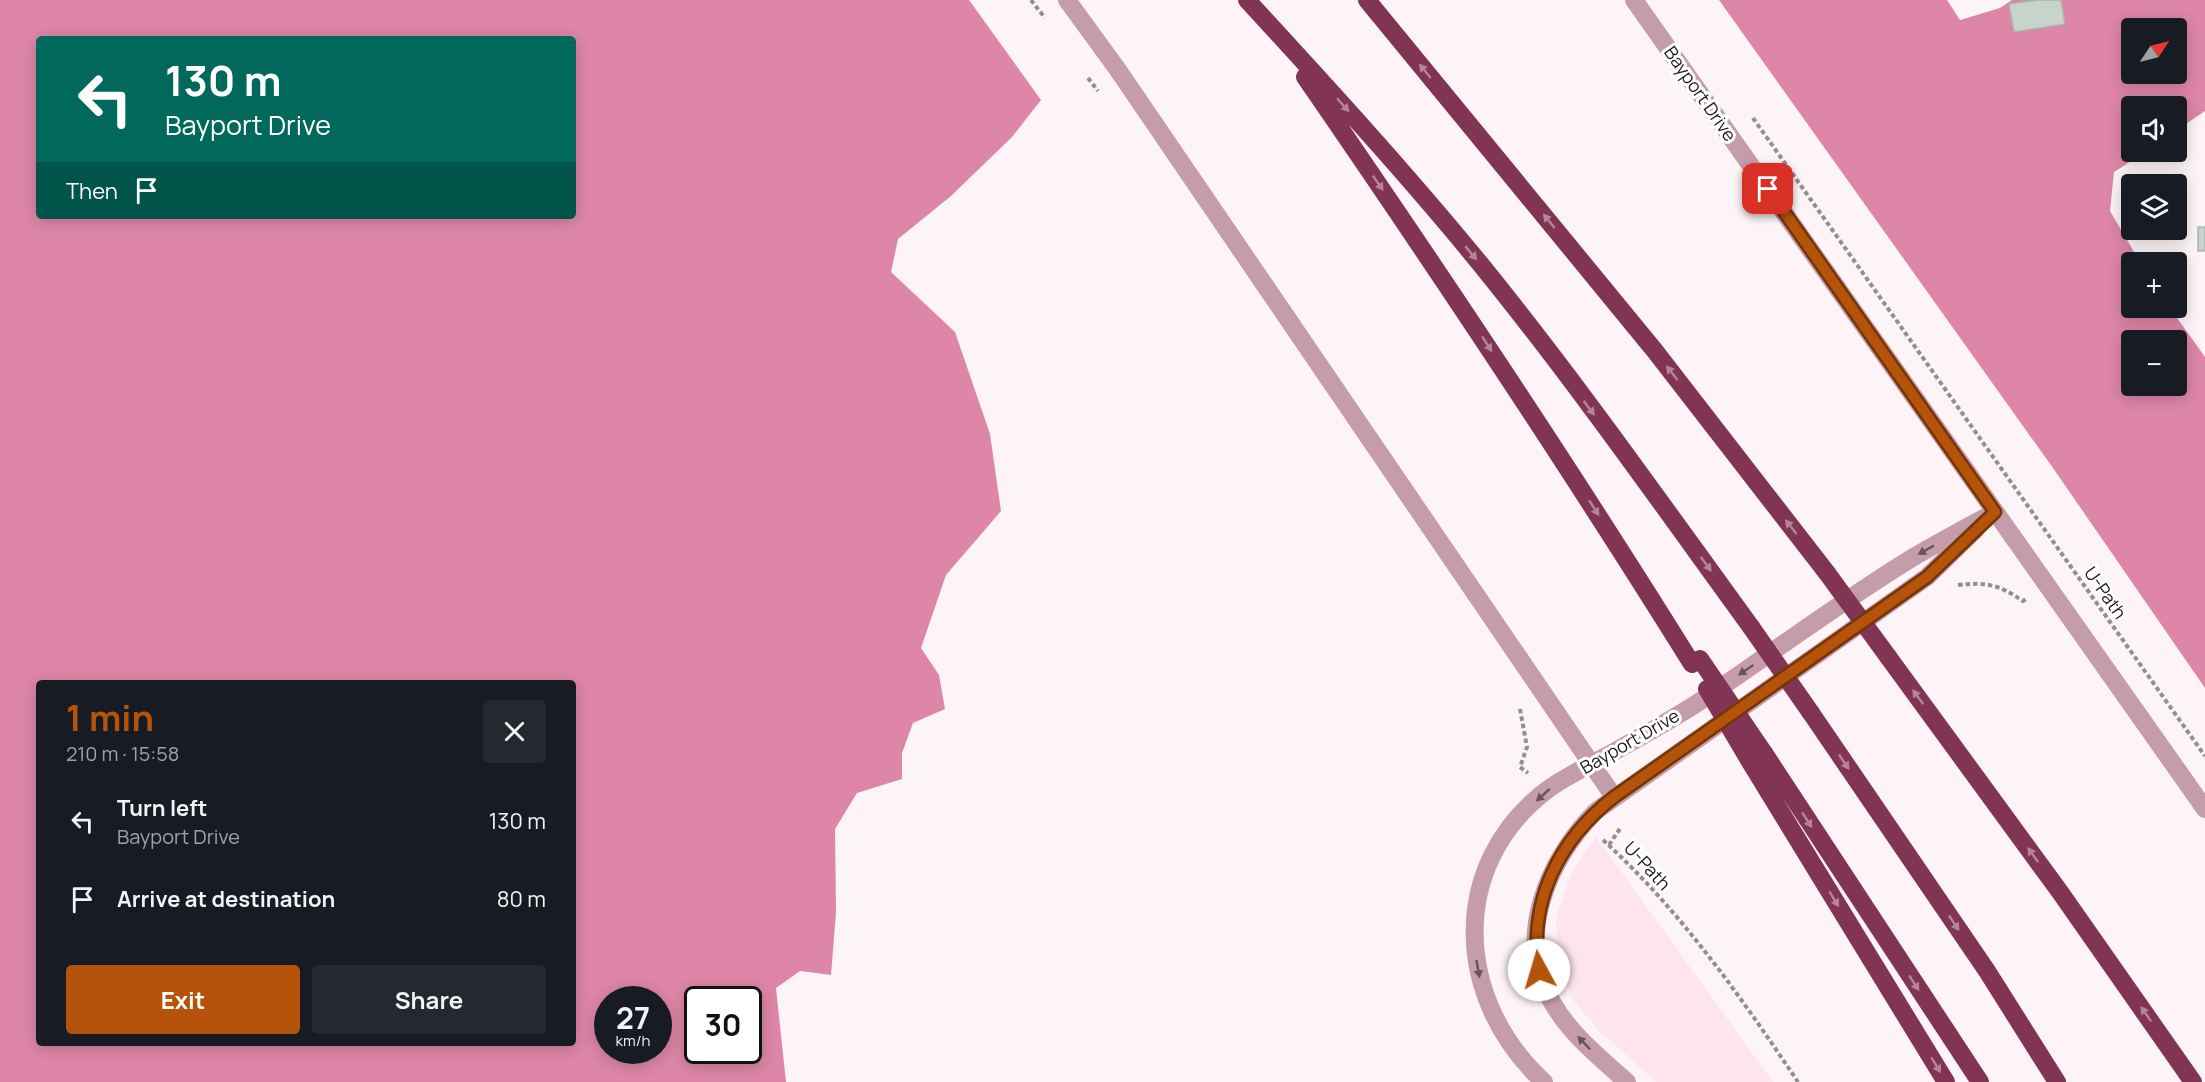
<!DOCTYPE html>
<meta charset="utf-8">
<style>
:root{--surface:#171b24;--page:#242831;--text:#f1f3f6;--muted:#9ea1a6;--accent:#b45309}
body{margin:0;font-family:Manrope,sans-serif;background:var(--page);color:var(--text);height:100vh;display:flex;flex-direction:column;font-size:22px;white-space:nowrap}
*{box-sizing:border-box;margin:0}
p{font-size:20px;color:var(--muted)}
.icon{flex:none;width:33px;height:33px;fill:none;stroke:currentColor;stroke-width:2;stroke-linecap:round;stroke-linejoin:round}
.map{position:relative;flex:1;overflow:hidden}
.side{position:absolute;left:36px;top:680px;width:540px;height:366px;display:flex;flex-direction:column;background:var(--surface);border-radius:6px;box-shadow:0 3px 15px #0003}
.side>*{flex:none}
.guide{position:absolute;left:36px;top:36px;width:540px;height:183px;border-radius:6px;box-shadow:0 3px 15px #0003;background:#00695c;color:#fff;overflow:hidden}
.needle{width:39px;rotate:55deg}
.controls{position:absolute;left:2121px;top:18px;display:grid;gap:12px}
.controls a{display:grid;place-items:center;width:66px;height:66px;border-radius:6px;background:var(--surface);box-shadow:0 3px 15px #0003;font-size:30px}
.speed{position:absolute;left:594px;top:986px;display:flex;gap:12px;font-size:30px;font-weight:700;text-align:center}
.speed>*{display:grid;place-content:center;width:78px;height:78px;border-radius:50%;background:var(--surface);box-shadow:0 3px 15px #0003;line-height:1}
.speed small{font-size:15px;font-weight:400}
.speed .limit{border:3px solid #111;border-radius:9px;background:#fff;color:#111}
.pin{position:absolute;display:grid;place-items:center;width:51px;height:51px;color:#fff;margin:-26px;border-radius:12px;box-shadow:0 3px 9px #0006}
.me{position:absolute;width:66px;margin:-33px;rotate:354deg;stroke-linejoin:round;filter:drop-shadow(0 0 4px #0008)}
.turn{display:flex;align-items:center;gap:21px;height:126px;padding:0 30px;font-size:27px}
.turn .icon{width:78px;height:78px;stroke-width:2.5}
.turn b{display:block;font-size:42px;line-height:51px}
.then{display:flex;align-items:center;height:57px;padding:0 30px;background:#0003;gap:12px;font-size:22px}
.round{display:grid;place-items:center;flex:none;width:63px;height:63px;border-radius:6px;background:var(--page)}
.overview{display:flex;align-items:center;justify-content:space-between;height:102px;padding:0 30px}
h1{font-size:36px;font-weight:700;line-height:45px;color:var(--accent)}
.primary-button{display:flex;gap:12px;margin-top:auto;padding:12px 30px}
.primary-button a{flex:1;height:69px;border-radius:6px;background:var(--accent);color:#fff;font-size:24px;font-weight:700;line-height:69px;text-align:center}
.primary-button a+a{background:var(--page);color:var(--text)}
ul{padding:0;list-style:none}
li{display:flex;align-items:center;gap:18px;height:78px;padding:0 30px}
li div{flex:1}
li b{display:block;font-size:22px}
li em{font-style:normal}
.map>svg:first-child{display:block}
.built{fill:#fee5ed}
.water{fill:#de86a7;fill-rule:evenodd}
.building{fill:#c7d4cb;stroke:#a9b6ae;stroke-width:1.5}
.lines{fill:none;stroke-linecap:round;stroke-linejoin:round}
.path{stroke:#958e90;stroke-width:4;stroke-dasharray:4.5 3;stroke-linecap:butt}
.minor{stroke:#c59caa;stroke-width:18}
.motorway{stroke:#823455;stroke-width:18}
.motorway-bridge{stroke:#823455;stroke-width:18}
.oneway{fill:#b48599}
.oneway2{fill:#69545b}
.route-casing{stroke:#753606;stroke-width:15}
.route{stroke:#b45309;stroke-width:10}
.labels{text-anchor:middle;stroke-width:6;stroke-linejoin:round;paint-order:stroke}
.street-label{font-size:18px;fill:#1e191b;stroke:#fff}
</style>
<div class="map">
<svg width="2205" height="1082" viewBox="0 0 2205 1082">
<rect width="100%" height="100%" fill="#fdf4f7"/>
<path class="built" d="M1596,837L1773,1082H1657L1600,1032L1574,1001L1558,964L1556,918L1571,874Z"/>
<path class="water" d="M0,0H969L1041,100L1012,137L951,196L898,239L891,272L955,332L990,434L1001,511L946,575L921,648L939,675L945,709L913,723L902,753V779L857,793L835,829L836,912L831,975L800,971L776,988L786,1082H0ZM39,39H573V216H39ZM39,682H573V1042H39ZM608,999H658V1050H608ZM698,999H748V1050H698Z
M1719,0H1947L1960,20L2000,8L2012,0H2205V111L2177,130L2176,106H2132V152H2145L2114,172L2110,211L2140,262H2132V308H2170L2205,357V688L2053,468ZM2132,28H2176V74H2132ZM2132,340H2176V386H2132Z"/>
<path class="building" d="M2037,0H2061L2065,24L2014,32L2009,4Z
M2198,227H2205V251H2198Z"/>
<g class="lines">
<path class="path" d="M1031,0L1045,18
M1088,78L1098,91
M1753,118L2205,756
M1958,585C1988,582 1997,584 2023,601L2026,599
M1520,709L1527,747L1520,767L1528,773
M1603,840C1680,910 1741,997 1798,1082
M1609,845L1621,827"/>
<path class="minor" d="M1067,0L1118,70L1614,797
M1634,0L2205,809
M1544,1082C1455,1001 1447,866 1547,790C1566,776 1590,765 1610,754C1644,735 1677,717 1708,696C1776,650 1842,601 1912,558C1939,542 1967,527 1995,512
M1627,1082C1600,1058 1570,1034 1552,1002C1514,937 1548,860 1596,811L1927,577L1976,529"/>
<path class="motorway" d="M1247,0C1327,87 1407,174 1482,266C1576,382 1663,506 1751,627
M1367,0L1655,351L1827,573
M1305,77C1438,270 1568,465 1692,664
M1889,658L2060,892L2193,1082
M1811,713L1987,971L2057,1082
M1764,753L1980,1082
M1749,760L1946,1082"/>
<path class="motorway-bridge" d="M1827,573L1889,658
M1751,627L1811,713
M1700,659L1764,753
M1707,689L1749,760"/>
</g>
<defs><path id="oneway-solid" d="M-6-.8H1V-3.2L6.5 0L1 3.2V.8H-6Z" transform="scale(1.5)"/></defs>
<g class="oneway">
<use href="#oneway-solid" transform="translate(1425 71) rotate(-129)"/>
<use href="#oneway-solid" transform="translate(1343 105) rotate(48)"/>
<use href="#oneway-solid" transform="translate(1378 183) rotate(55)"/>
<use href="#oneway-solid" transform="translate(1549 221) rotate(-129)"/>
<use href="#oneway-solid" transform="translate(1471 253) rotate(50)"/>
<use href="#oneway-solid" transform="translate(1487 344) rotate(57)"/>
<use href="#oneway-solid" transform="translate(1672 373) rotate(-128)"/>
<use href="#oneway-solid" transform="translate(1589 408) rotate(53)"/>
<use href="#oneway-solid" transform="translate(1594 508) rotate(57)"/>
<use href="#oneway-solid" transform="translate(1791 527) rotate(-128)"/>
<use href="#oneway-solid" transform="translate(1706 564) rotate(54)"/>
<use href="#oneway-solid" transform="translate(1918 697) rotate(-126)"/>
<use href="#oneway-solid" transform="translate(1844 762) rotate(56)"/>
<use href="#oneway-solid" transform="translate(1807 820) rotate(57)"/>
<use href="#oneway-solid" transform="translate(2033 855) rotate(-126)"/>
<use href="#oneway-solid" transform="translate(1834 899) rotate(59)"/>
<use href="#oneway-solid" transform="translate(1954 923) rotate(56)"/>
<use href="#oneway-solid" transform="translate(1914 983) rotate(57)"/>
<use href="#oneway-solid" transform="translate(2146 1014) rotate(-125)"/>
<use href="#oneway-solid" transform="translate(1936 1065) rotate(59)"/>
</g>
<g class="oneway2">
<use href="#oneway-solid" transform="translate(1926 550) rotate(151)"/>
<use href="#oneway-solid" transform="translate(1746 670) rotate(146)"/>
<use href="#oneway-solid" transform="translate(1543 795) rotate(138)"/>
<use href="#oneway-solid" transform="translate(1478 969) rotate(80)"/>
<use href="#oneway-solid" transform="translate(1584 1043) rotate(-134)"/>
</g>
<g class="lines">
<g class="route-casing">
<path id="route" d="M1539,970C1528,900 1560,839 1614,797L1927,577L1995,512L1768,189"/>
</g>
<use href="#route" class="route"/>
</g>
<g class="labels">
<g class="street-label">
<text transform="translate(1700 94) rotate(55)" y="6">Bayport Drive</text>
<text transform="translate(2105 593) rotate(55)" y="6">U-Path</text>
<text transform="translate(1630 742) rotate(-30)" y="6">Bayport Drive</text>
<text transform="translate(1647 866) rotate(47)" y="6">U-Path</text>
</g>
</g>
</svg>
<div class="controls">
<a><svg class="needle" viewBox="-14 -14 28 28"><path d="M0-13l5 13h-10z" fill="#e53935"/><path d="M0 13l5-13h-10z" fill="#9ea1a6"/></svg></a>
<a><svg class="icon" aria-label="sound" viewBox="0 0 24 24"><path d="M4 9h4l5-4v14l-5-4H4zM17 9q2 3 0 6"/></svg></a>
<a><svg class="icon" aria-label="layers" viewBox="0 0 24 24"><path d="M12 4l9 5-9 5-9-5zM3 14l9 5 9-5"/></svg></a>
<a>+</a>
<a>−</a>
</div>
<div class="speed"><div>27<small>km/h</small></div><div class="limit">30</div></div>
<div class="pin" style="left:1768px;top:189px;background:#d93025"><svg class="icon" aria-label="arrive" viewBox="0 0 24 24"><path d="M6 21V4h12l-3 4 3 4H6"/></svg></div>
<svg class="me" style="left:1539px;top:970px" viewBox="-20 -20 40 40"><circle r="19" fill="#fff"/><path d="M0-13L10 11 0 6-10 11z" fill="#b45309"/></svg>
<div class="guide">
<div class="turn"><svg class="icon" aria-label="left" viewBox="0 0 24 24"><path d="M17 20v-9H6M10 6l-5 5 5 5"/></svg><div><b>130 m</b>Bayport Drive</div></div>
<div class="then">Then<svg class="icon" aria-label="arrive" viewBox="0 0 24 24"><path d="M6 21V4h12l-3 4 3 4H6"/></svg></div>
</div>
<section class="side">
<div class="overview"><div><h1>1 min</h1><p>210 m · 15:58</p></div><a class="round"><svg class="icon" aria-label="close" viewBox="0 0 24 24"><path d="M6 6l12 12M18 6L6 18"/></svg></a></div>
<ul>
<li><svg class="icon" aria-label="left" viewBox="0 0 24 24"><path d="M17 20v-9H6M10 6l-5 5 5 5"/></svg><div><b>Turn left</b><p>Bayport Drive</p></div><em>130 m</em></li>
<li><svg class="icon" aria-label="arrive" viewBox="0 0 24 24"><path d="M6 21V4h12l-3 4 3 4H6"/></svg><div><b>Arrive at destination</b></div><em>80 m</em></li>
</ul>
<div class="primary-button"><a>Exit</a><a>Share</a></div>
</section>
</div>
